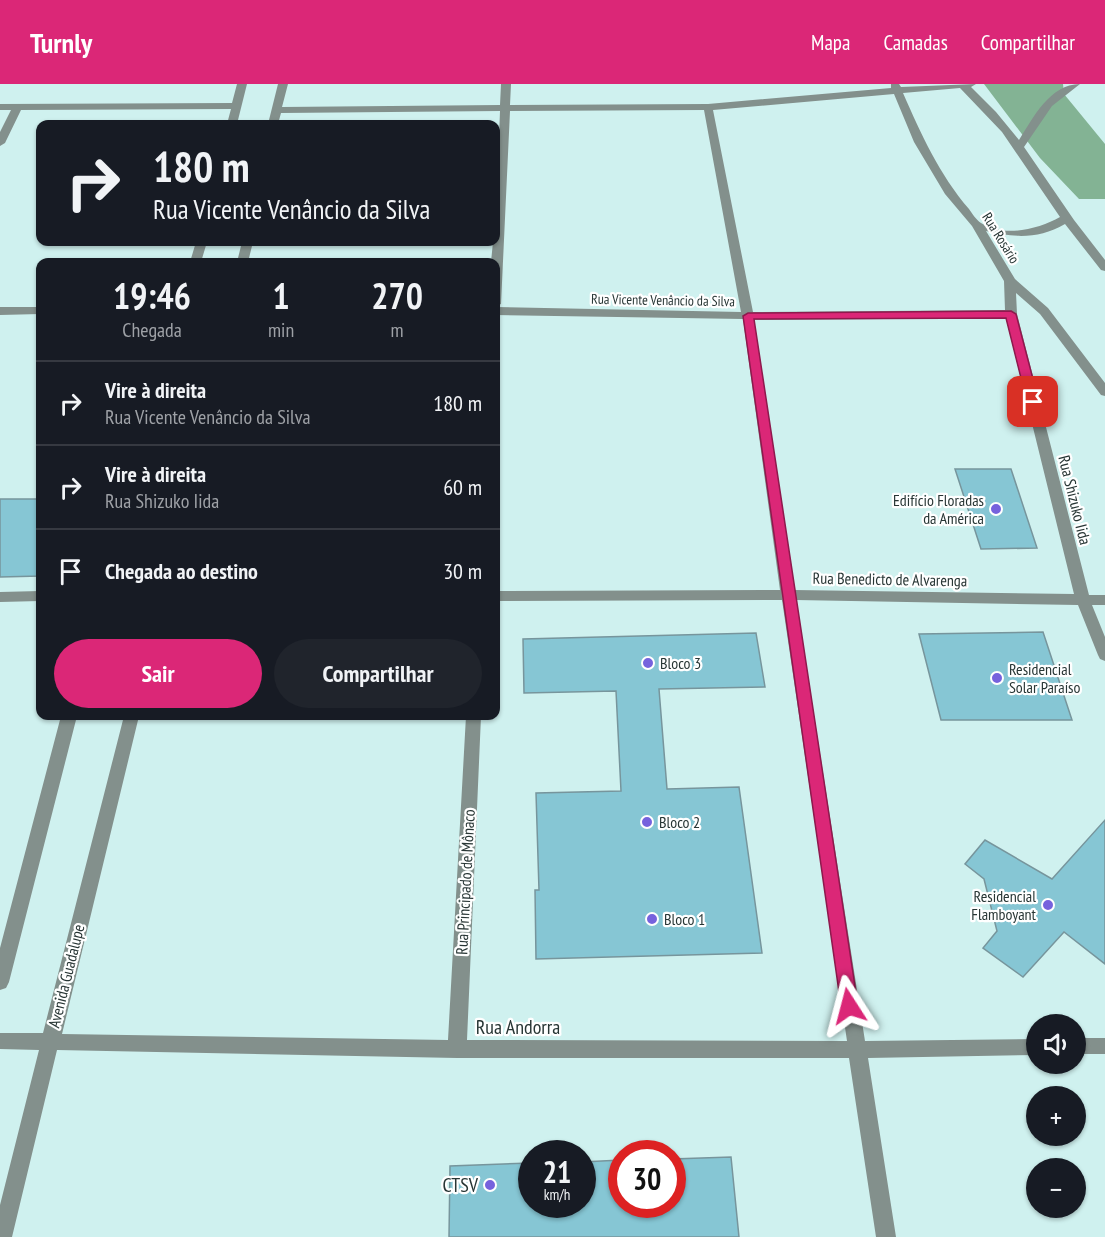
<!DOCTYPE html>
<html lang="pt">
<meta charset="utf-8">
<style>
:root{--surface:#171b24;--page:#20242c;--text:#f1f3f6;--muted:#9ea1a6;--line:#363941;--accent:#db2777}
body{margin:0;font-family:"PT Sans Narrow",sans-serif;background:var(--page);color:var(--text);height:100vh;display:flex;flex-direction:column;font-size:22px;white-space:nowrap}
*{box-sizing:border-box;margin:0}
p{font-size:20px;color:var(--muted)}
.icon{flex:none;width:33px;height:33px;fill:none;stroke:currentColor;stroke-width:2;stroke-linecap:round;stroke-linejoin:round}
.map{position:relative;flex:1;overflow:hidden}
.details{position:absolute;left:36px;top:174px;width:464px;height:462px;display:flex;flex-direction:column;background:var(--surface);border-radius:12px;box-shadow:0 2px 4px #0004}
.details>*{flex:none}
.banner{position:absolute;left:36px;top:36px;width:464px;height:126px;border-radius:12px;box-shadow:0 2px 4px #0004;background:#171b24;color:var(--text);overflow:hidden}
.buttons{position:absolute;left:1026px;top:930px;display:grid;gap:12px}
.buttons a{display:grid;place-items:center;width:60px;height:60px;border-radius:50%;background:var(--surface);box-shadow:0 2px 4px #0004;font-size:30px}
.speed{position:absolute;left:518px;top:1056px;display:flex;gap:12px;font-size:30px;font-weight:700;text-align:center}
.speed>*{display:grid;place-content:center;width:78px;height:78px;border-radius:50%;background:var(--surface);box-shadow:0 2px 4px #0004;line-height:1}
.speed small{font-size:15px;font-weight:400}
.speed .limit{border:9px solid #d22;background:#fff;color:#111}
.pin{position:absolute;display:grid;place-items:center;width:51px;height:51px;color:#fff;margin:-26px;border-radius:12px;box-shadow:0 3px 9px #0006}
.me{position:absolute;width:66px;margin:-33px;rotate:351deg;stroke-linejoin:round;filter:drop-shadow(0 0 4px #0008)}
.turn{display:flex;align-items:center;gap:21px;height:126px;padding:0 18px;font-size:27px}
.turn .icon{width:78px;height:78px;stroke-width:2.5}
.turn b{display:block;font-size:42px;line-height:51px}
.eta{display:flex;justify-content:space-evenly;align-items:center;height:102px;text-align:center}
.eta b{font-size:36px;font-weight:700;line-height:42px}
.action{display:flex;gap:12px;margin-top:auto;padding:12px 18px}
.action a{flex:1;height:69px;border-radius:36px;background:var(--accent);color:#fff;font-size:24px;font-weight:700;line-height:69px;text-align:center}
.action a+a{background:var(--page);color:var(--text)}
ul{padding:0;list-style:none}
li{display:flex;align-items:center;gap:18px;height:84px;padding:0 18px;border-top:2px solid var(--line)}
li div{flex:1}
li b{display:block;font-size:22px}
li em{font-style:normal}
header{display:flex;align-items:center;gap:36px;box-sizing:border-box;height:84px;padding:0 30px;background:var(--accent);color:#fff}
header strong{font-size:28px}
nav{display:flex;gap:33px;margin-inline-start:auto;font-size:21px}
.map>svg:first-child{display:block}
.forest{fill:#83b394}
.building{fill:#86c6d4;stroke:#77959c;stroke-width:1.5}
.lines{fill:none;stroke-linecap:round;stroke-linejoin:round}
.minor{fill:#83908c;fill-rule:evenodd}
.route{fill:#db2777;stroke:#8e194d;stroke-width:1.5}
.poi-dot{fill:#7662dd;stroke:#fff;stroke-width:2}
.labels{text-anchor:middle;stroke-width:4.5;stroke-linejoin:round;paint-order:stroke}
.far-street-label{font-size:14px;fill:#283635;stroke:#fff}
.poi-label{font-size:16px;fill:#283635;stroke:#fff;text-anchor:start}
.street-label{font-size:16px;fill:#283635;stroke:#fff}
.near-street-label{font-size:20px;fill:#283635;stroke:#fff}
.near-poi-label{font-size:20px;fill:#283635;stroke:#fff;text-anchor:end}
</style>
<header>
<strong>Turnly</strong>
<nav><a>Mapa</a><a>Camadas</a><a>Compartilhar</a></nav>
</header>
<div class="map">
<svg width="1105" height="1153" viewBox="0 0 1105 1153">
<rect width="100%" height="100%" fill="#cff1ef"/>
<path class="forest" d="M984,0H1063L1064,10L1105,60V115H1079L1040,74Z"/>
<path class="building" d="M955,385H1011L1037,464L981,465Z
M0,415H40V492L0,493Z
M1043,548L1072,636H941L919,550Z
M756,549L765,603L659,605L667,705L739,703L762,869L536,875L535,806H539L536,709L621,707L616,607L524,609L523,555Z
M1105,736V880L1064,848L1023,893L983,864L997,847L984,795L965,780L985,756L1052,795Z
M731,1073L739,1153H449L450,1082L531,1079V1120H582V1078L621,1076V1120H672V1075Z"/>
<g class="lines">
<path class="minor" d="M237,0H247L237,40H227L231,25L21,26L5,59L0,62V48L11,26H0V20L232,19Z
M278,0H288L282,23L500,21L501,0H511L510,21L708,20L891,4V0H899L901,3L976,0L971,3L996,28L1019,56C1033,34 1050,0 1080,0L1052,22L1024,63L1074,136L1105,176V187L1101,186L1065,140C1039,155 1015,154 986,147L1015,195L1048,224L1105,299V312L1101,311L1040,230L1016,209L1017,230L1089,511H1105V521H1092L1105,553V577L1100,575L1098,571L1078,521L796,516L865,957L1036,955V971L868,974L896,1153H876L849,974H457L57,966L12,1153H0V1121L39,966L0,965V949H43L124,632H139L62,950L448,956L466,632H481L467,956L847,957L782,516L495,517V507L780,506L743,235L495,231V178H491L493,158H495L500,27L281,29L278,40H268ZM960,4L1002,48L1060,133C1039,145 1004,154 981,139C976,136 972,129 969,125C939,90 921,50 903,9ZM894,10L914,58L945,110L972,142L1004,197L1005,226L753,228L713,26ZM704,26L741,228L495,223L501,220L510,27ZM1006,234L1074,510L794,506L754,236Z
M196,158H207L201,178H190Z
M242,158H253L248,178H237Z
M0,223H40V230L0,231Z
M40,507V517L0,518V508Z
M61,632H77L9,898L6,904L0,906V864Z
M1076,954H1105V970H1076Z"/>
</g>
<path class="route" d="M1011,227L1016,230L1039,318L1033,322L1027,318L1006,234L754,235L858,922L855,927L849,929L843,927L841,922L743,232L748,229Z"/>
<g class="poi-dot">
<circle cx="996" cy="425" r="6"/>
<circle cx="648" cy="579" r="6"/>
<circle cx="997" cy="594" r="6"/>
<circle cx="647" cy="738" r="6"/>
<circle cx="1048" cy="821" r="6"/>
<circle cx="652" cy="835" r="6"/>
<circle cx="490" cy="1101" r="6"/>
</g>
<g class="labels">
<g class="far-street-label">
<text transform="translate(1001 154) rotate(58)" y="5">Rua Rosário</text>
<text transform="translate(663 216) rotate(1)" y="5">Rua Vicente Venâncio da Silva</text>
</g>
<g class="poi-label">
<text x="984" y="422" text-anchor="end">Edifício Floradas<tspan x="984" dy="18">da América</tspan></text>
<text x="660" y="585">Bloco 3</text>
<text x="1009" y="591">Residencial<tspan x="1009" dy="18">Solar Paraíso</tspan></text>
<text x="659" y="744">Bloco 2</text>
<text x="1036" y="818" text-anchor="end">Residencial<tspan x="1036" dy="18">Flamboyant</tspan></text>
<text x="664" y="841">Bloco 1</text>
</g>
<g class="street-label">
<text transform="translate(1075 416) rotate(76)" y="6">Rua Shizuko Iida</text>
<text transform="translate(890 495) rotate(1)" y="6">Rua Benedicto de Alvarenga</text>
<text transform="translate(465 798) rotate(-87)" y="6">Rua Principado de Mônaco</text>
<text transform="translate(66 892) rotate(-76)" y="6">Avenida Guadalupe</text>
</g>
<g class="near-street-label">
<text x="518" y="950">Rua Andorra</text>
</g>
<g class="near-poi-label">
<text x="478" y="1108">CTSV</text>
</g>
</g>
</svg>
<div class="buttons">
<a><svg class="icon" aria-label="sound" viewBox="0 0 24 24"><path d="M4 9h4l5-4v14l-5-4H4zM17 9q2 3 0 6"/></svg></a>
<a>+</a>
<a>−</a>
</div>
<div class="speed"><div>21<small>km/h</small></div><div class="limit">30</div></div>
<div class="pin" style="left:1033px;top:318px;background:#d93025"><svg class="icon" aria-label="arrive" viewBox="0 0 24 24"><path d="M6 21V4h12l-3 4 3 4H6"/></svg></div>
<svg class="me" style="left:849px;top:922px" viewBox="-20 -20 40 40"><path d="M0-17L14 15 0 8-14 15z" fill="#db2777" stroke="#fff" stroke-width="4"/></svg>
<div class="banner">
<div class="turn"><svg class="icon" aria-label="right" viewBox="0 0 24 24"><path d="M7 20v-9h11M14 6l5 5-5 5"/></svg><div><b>180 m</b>Rua Vicente Venâncio da Silva</div></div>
</div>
<section class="details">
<div class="eta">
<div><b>19:46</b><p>Chegada</p></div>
<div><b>1</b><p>min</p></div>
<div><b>270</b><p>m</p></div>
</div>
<ul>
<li><svg class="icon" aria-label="right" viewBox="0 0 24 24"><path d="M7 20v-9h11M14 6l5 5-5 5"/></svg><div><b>Vire à direita</b><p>Rua Vicente Venâncio da Silva</p></div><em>180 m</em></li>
<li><svg class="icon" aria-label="right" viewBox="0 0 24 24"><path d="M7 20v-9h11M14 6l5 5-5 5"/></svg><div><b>Vire à direita</b><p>Rua Shizuko Iida</p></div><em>60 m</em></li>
<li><svg class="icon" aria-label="arrive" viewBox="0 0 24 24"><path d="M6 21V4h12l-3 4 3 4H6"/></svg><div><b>Chegada ao destino</b></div><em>30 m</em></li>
</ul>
<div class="action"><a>Sair</a><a>Compartilhar</a></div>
</section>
</div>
